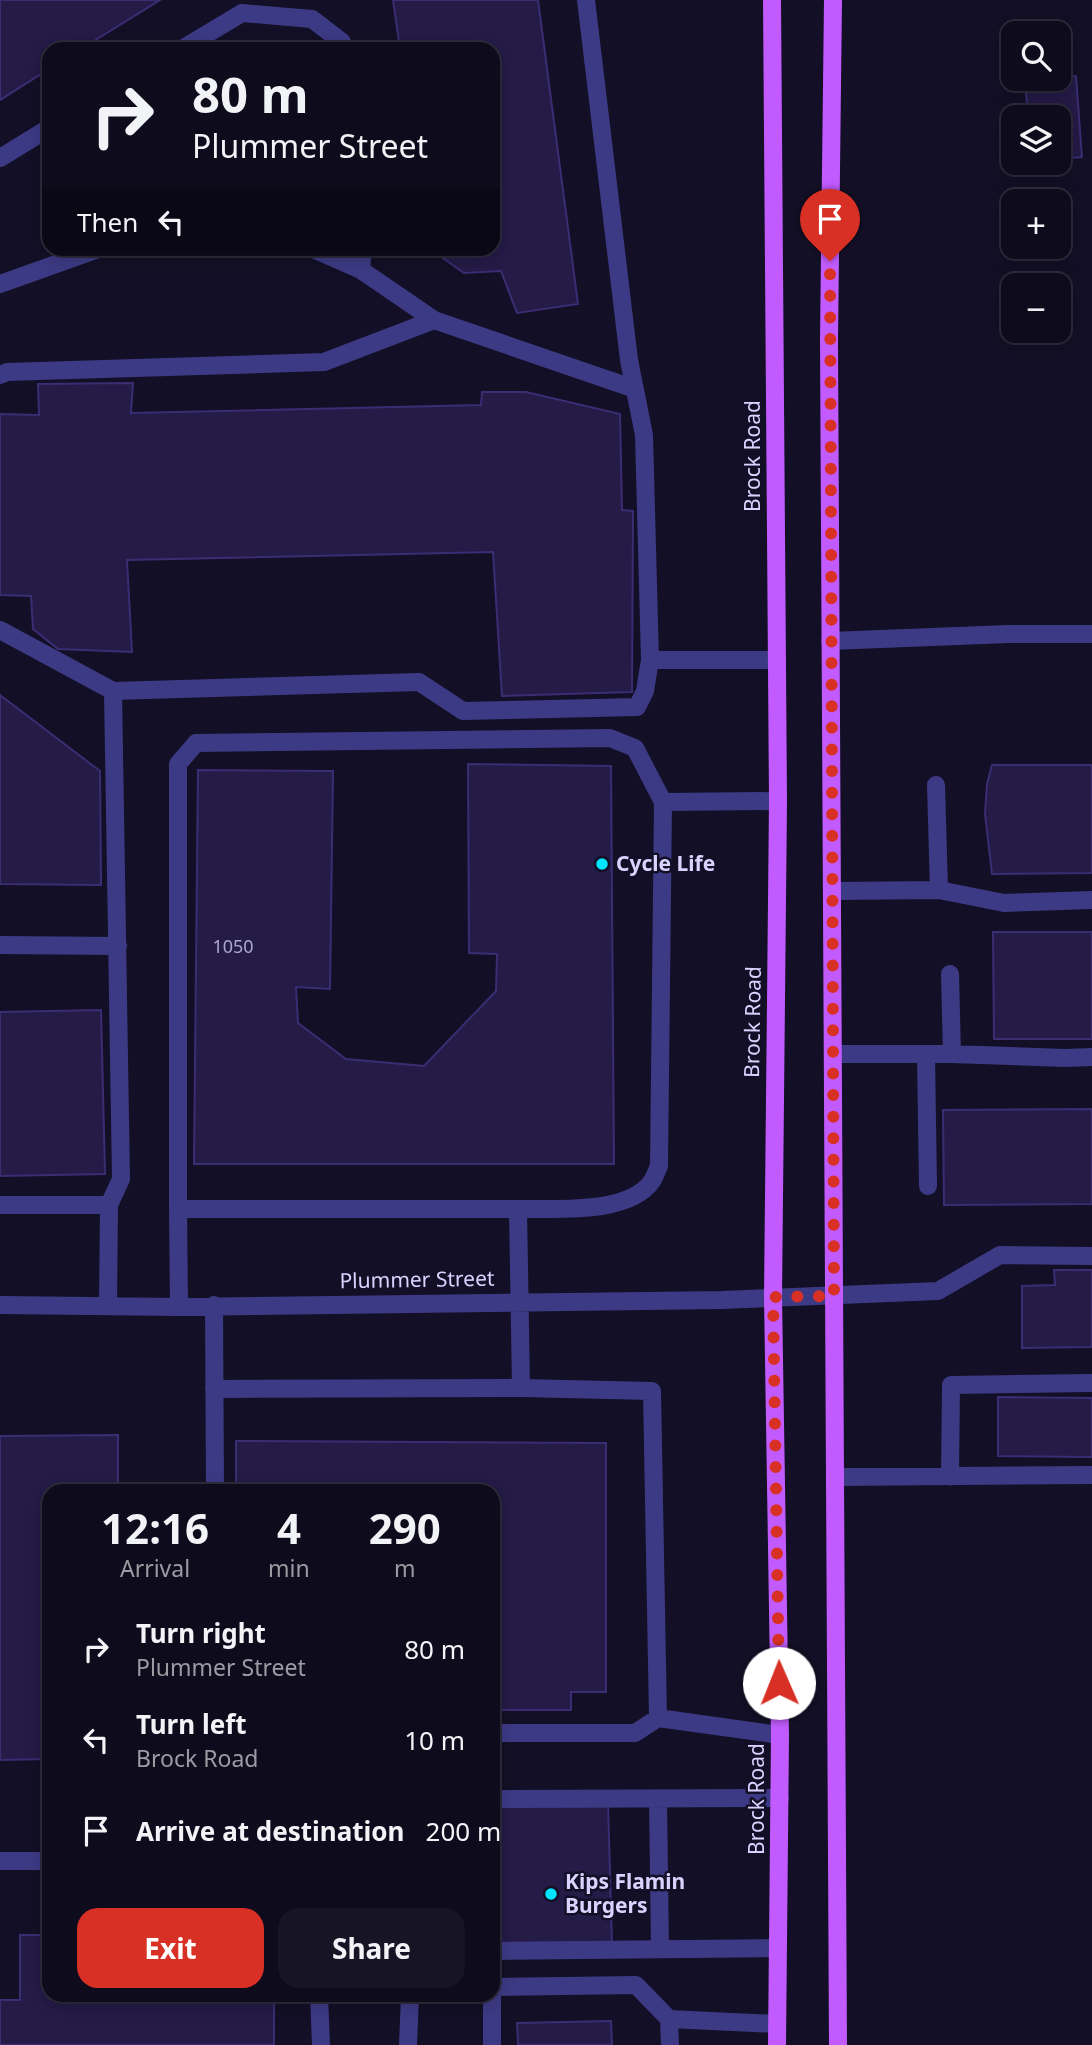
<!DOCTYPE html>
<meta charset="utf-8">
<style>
:root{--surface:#0e0b1c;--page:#171425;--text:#f1f3f6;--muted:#9b9ba3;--line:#2e2b3b;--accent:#d93025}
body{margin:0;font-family:"Noto Sans",sans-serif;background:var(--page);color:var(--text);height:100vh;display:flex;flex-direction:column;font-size:26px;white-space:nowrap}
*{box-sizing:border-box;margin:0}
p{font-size:23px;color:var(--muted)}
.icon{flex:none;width:38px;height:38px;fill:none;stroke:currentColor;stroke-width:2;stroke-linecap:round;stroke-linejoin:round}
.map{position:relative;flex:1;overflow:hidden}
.details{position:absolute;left:42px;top:1484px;width:458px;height:518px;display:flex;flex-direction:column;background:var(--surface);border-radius:21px;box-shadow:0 4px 18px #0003,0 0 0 2px var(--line)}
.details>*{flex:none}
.banner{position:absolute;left:42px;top:42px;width:458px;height:214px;border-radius:21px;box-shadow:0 4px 18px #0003,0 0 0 2px var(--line);background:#0e0b1c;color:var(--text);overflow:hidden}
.controls{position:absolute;left:1001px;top:21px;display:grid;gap:14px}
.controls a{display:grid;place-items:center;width:70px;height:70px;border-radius:14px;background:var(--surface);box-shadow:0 4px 18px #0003,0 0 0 2px var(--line);font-size:35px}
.pin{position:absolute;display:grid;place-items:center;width:60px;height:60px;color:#fff;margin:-72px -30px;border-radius:50% 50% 50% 0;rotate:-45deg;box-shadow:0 0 7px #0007}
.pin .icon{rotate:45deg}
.me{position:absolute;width:77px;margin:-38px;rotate:359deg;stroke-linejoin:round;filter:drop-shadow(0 0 5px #0008)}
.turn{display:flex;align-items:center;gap:24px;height:147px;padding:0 35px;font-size:32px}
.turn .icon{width:91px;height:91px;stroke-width:2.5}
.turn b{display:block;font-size:49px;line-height:60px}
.then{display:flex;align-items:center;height:66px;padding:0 35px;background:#0003;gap:14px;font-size:26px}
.eta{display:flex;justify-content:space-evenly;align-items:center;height:119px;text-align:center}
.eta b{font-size:42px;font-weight:700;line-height:49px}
.action{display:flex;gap:14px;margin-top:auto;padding:14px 35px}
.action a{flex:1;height:80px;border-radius:21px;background:var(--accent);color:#fff;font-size:28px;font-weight:700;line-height:80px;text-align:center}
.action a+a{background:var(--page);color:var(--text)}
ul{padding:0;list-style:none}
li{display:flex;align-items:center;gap:21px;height:91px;padding:0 35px}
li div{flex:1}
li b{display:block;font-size:26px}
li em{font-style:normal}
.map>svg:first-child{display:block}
.building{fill:#241b47;stroke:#3b2d73;stroke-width:2}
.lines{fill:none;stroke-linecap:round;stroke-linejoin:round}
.minor{stroke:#3d3a85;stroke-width:18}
.major{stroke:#c25bff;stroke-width:18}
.route{stroke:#d93025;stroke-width:12;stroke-dasharray:0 21.6}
.poi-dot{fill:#00e5ff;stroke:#130f26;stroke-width:2.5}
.labels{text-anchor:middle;stroke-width:5;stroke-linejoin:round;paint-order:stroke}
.number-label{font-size:18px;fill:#aca6d1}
.street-label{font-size:21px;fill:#d9d4ff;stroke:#130f26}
.poi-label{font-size:21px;font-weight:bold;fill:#d9d4ff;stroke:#130f26;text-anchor:start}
</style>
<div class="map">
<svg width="1092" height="2045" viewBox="0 0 1092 2045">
<rect width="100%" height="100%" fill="#130f26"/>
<path class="building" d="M0,0H160L81,49H49V69L0,100Z
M393,0H538L578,304L517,313L501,271L464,273L430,249L494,248V49H400Z
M1076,76L1082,157L1059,159V117H1028L1025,80Z
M133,383L131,413L481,405L482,392H526L620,414L622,510L633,511L632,692L502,696L493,552L127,560L132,652L58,649L33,629L31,596L0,595V414L39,415L38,384Z
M0,695L100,771L101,885L0,884Z
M468,764L611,766L614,1164H194L198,770L333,771L330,989L296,987L298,1023L346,1059L424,1066L496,991L497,954L469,953Z
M992,765H1092V873L992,874L985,814L987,784Z
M993,932H1092V1039H994Z
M101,1010L105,1174L0,1176V1012Z
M1092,1109V1204L944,1205L943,1110Z
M1054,1270H1092V1347L1022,1348V1286L1055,1285Z
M998,1397L1092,1398V1457L998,1456Z
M118,1435V1491H49V1759L0,1760V1436Z
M236,1441L606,1443V1692H571V1710H494V1491H236Z
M608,1802L612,1945L494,1948V1805Z
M20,1935H49V1995H274V2045H0V2000H20Z
M611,2021L612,2045H518L517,2023Z"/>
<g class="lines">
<path class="minor" d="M586,0L629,360L644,435L650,660H777
M182,49L242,13L312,19L342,42L343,49
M0,158L49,128
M311,248L361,270L363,248
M361,270L434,320L635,389
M0,284L101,248
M0,375L7,372L324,362L434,320
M0,630L113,691L419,682L463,711L637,707L645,691L650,660
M830,641L1008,634H1092
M663,802L778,801
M939,890L1004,903L1092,900
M832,891L939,890L936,785
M0,945L118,946
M950,974L952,1054
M833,1054H952L1065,1058L1092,1057
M926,1055L928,1186
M0,1205H109L108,1305
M109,1205L121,1179L113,691
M178,1209L179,1307
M518,1209C555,1208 629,1215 652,1181C655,1176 657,1170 659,1166L663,802L635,748L610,738L196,743L178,764V1209H518L521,1388
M0,1305L179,1307L722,1300L938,1291L1000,1255L1092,1256
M214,1305L215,1491
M214,1389L521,1388L652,1391L658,1718L635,1733H494
M835,1477L1092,1475
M950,1477L951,1385L1092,1383
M658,1718L780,1735
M494,1799L780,1798
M658,1799L660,1949
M0,1861H49
M494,1951L778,1948
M494,1987L636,1985L669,2019L777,2024
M319,1995L321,2045
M492,1995V2045
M669,2019L670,2045
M408,2045L410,1995"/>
<path class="major" d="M772,0L778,801L773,1297L780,1735L777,2045
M833,0L829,340L838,2045"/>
</g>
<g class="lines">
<path class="route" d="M779,1683L773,1297L834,1296L830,261"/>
</g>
<g class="poi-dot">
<circle cx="602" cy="864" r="7"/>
<circle cx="551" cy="1894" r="7"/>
</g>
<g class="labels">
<g class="number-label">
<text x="233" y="953">1050</text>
</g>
<g class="street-label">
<text transform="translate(753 456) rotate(-90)" y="7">Brock Road</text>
<text transform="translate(753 1022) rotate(-89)" y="7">Brock Road</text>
<text transform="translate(417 1280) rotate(-1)" y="7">Plummer Street</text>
<text transform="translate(757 1799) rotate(-90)" y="7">Brock Road</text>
</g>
<g class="poi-label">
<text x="616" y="871">Cycle Life</text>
<text x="565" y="1889">Kips Flamin<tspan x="565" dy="24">Burgers</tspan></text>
</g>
</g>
</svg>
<div class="controls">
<a><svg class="icon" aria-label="search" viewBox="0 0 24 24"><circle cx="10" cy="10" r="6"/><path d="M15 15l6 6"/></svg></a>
<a><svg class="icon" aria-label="layers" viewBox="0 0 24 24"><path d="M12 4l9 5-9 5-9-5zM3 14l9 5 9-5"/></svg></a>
<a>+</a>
<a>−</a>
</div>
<div class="pin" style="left:830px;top:261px;background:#d93025"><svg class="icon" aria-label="arrive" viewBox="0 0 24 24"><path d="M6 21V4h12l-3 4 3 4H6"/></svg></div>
<svg class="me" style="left:779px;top:1683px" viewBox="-20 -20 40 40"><circle r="19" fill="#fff"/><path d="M0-13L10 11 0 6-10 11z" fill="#d93025"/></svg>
<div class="banner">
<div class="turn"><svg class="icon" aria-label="right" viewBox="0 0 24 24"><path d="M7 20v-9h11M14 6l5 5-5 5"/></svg><div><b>80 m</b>Plummer Street</div></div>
<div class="then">Then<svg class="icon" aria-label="left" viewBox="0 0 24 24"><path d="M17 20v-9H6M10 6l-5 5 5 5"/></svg></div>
</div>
<section class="details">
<div class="eta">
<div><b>12:16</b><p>Arrival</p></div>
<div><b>4</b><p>min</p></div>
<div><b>290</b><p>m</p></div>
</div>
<ul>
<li><svg class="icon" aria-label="right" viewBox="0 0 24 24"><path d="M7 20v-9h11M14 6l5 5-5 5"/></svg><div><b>Turn right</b><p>Plummer Street</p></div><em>80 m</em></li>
<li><svg class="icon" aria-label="left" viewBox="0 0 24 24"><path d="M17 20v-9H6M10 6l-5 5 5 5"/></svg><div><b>Turn left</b><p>Brock Road</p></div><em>10 m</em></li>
<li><svg class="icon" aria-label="arrive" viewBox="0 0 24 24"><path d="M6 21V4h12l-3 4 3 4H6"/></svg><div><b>Arrive at destination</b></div><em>200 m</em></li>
</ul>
<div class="action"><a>Exit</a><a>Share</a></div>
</section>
</div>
